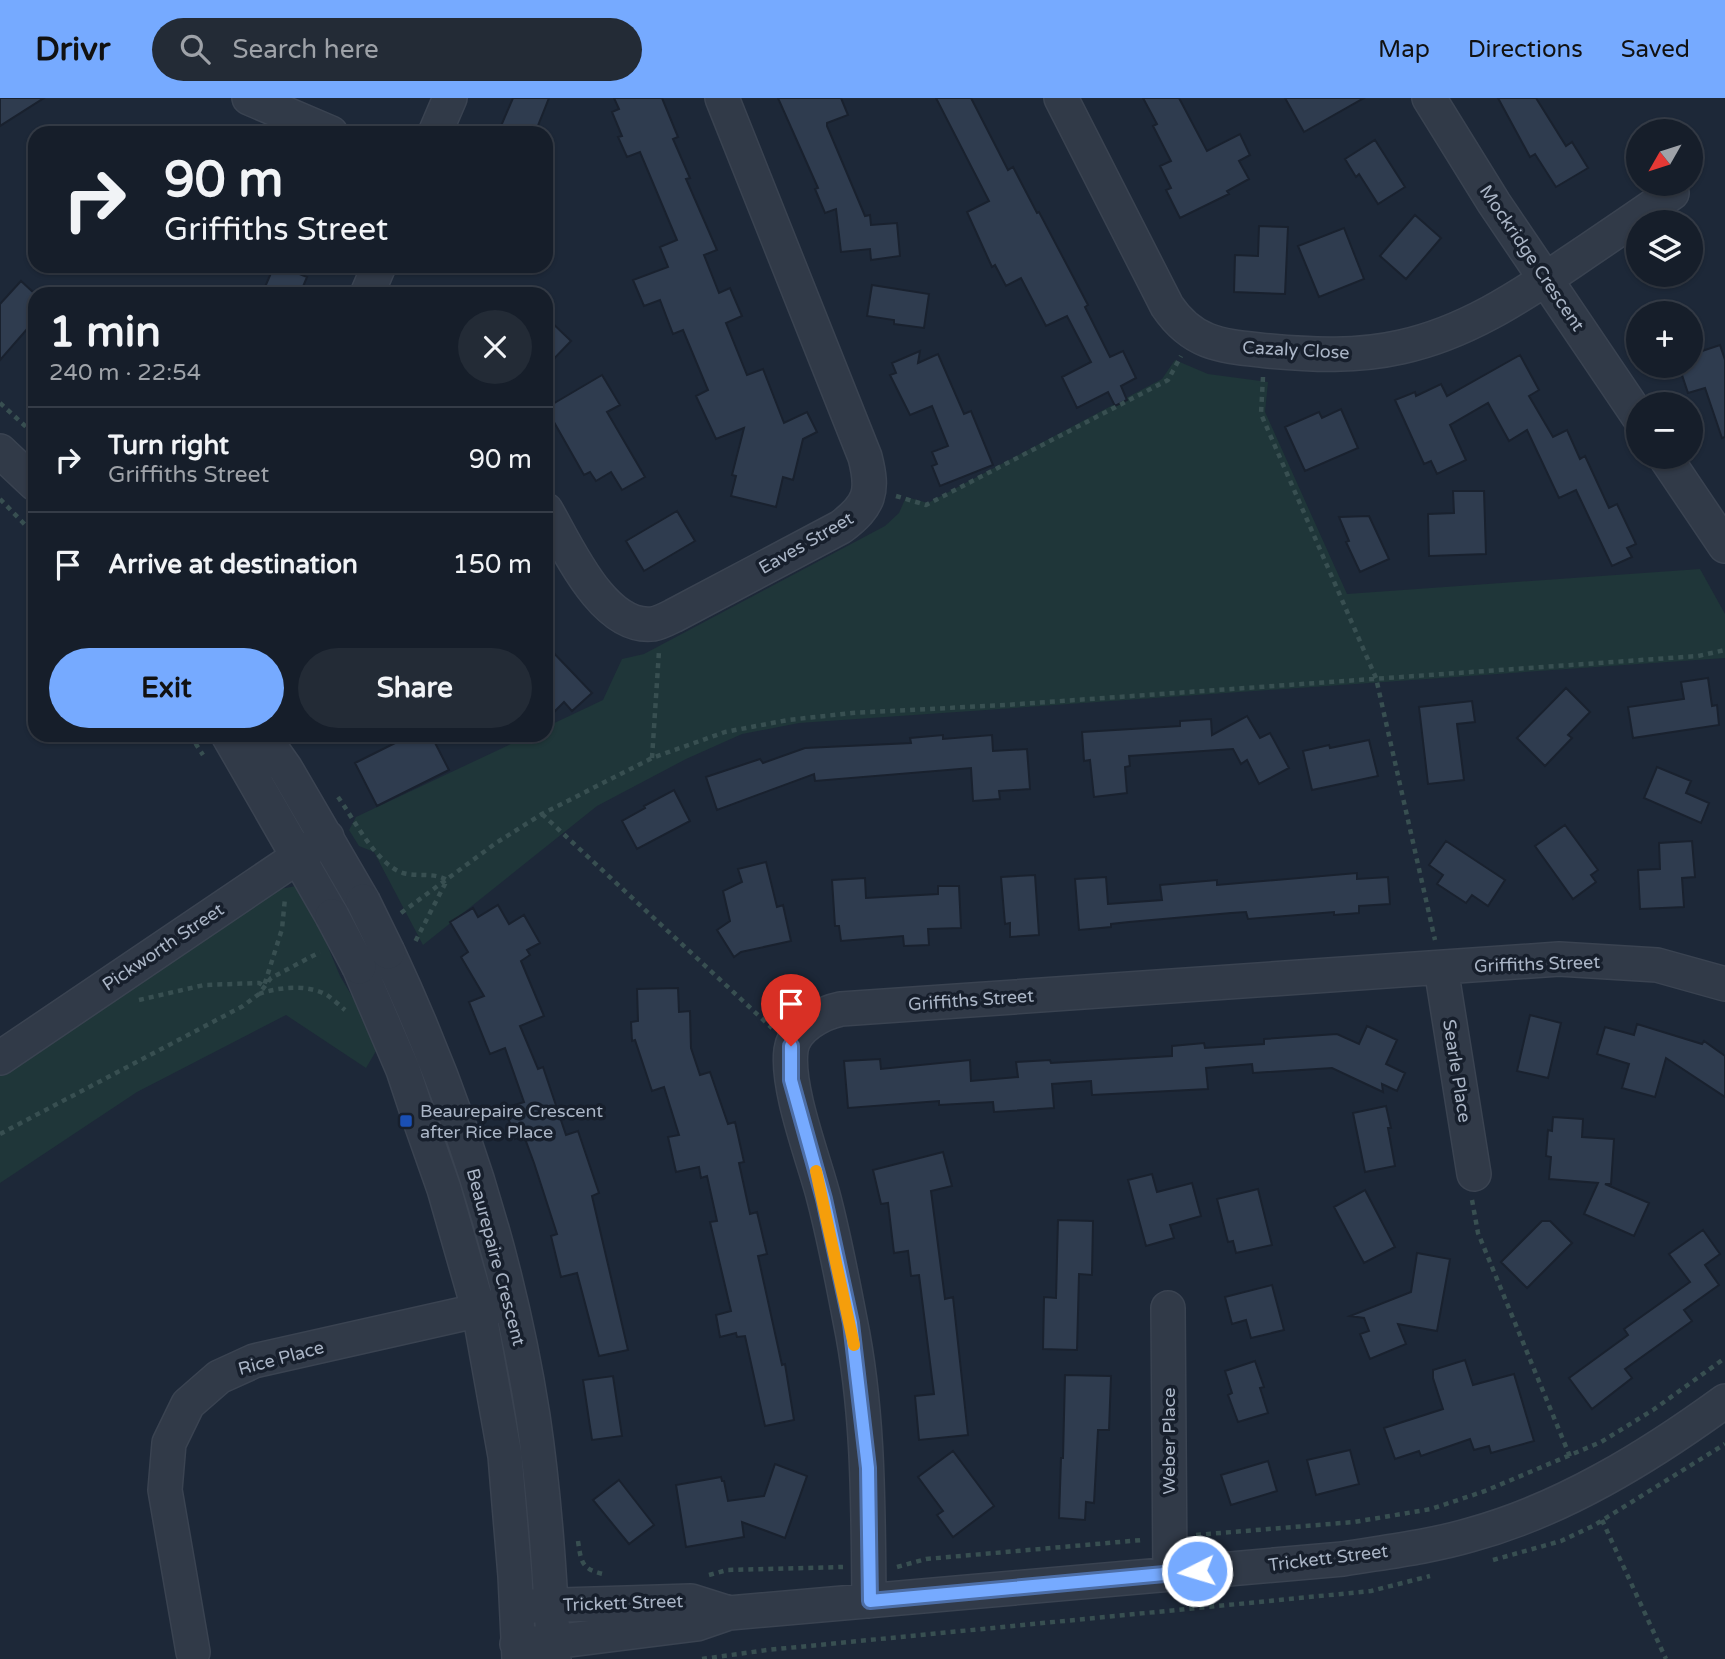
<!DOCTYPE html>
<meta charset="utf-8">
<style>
:root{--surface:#161e2a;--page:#232b36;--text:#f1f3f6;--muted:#9ea2a8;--line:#353c47;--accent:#76aaff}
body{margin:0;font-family:"Varela Round",sans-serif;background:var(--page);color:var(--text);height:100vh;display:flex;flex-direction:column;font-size:26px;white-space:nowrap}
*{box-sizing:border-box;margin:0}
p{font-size:23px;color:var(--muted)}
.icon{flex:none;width:38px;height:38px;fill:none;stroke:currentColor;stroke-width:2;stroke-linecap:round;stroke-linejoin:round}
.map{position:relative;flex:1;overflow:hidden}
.drawer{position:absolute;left:28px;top:189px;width:525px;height:455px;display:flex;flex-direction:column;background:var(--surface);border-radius:21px;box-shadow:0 2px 5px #0004,0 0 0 2px var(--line)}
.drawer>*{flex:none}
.top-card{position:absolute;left:28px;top:28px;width:525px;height:147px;border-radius:21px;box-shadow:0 2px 5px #0004,0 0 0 2px var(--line);background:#161e2a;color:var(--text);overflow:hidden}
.needle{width:46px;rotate:231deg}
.tools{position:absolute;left:1626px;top:21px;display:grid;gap:14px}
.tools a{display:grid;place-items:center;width:77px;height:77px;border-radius:50%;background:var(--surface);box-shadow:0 2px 5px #0004,0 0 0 2px var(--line);font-size:35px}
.pin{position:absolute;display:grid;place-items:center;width:60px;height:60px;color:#fff;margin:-72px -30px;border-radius:50% 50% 50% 0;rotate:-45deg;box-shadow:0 0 7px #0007}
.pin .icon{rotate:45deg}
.me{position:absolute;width:77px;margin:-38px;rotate:265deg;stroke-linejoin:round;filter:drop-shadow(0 0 5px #0008)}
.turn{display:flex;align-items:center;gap:24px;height:147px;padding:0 21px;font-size:32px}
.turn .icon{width:91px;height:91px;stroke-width:2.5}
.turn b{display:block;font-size:49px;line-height:60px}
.round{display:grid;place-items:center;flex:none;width:74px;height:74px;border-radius:37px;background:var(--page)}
.overview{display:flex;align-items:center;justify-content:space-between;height:119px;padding:0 21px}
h1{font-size:42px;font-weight:700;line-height:52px}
.primary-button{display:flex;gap:14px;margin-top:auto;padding:14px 21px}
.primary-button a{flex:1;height:80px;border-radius:42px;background:var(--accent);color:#111;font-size:28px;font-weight:700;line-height:80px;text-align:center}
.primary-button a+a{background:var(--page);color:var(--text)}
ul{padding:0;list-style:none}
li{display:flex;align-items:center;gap:21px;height:105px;padding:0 21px;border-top:2px solid var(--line)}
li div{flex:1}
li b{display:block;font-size:26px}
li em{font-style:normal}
header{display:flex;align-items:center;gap:42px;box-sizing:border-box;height:98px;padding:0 35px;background:var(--accent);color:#111}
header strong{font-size:33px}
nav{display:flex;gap:38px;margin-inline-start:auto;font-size:24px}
.search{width:490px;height:63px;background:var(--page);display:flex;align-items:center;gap:18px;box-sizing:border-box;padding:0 24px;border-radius:38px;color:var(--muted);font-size:26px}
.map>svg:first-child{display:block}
.green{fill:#1f3639}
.building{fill:#2f3c4f;stroke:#19212e;stroke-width:2}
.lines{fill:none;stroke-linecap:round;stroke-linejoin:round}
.minor-casing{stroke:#3a4351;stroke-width:36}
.path{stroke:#384f51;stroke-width:4.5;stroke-dasharray:5 5;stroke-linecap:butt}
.minor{stroke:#313a48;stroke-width:33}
.minor-bridge-casing{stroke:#3a4351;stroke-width:36;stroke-linecap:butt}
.minor-bridge{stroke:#313a48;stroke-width:33}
.route-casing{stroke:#4d6ea6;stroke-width:18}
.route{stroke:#76aaff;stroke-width:12}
.slow{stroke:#f59e0b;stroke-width:12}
.transit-dot{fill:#1a4fb4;stroke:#171f2c;stroke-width:2.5}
.labels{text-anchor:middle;stroke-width:7;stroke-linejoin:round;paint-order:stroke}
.street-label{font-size:18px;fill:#aab5c6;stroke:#171f2c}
.poi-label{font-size:18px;fill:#aab5c6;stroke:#171f2c;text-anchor:start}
</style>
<header>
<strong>Drivr</strong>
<div class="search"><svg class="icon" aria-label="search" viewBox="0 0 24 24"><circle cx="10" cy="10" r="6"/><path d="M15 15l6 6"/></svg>Search here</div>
<nav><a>Map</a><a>Directions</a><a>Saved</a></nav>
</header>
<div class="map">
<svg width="1725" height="1561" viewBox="0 0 1725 1561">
<rect width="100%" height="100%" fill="#1d2838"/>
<path class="green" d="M1175,262L1208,276L1268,284L1265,314L1347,496L1700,471L1725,516V560L799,625L742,636L686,661L597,708L423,847L374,754L359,748L349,732L356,719L530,637H546V629L603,602L622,561L644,556L885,428L899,415L906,399L928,405L1162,281Z
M296,788L318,825L340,878L365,920L376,953L366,970L286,917L137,994L0,1085V973L264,794Z"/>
<path class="building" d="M0,0H44L0,28Z
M513,0H549L535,35H498Z
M614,0H662L678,39L673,41L690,80L686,81L717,152L704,157L719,195L730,190L742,218L726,225L747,277L763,271L784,325L807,314L817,334L803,341L793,382L783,379L776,409L731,398L736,378L732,377L744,330L716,341L696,298L708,292L683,232L673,236L660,202L644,208L633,182L668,169L660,149L677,142L640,54L627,59L618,39L622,38L612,14L619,11Z
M778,0H841L848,17L827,25V28L865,118L870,117L871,127L897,125L900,158L871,162L870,151L841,154L836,111L825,115L815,91L818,90Z
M936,0H971L1008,72L1013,69L1037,115L1039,114L1088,207L1085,209L1110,259L1123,253L1136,280L1121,288L1127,302L1115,308L1108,294L1077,310L1062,279L1091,264L1067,218L1046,228L1021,180L1006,188L995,167L992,169L967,114L989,103Z
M1143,0H1179L1207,53L1240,36L1250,57L1239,63L1249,81L1227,93L1229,96L1180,120L1166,92L1171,90L1160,68L1171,63L1153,28L1157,26Z
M1285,0H1364L1304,34Z
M1498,0H1536L1566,48L1572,44L1588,70L1556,89L1535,56L1530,59Z
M1375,42L1405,89L1378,106L1359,76L1356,79L1345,61Z
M1415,117L1441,140L1406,181L1380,158Z
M1259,128L1288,129L1285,196L1234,194L1235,157L1258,158Z
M1344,130L1364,181L1319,199L1298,148Z
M274,168H280L307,179L300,196H262Z
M21,183L35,196V222L0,262V206Z
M872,187L929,196L924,230L894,226V222L867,218Z
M546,219L571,243L546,269Z
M1720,247L1725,262V339L1722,340L1705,290L1688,295L1679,268H1690V257Z
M920,253L918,265L938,256L964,316L971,313L993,367L940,388L932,368L937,366L932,354L948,348L932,308L910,317L890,277L896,275L892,265Z
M1520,257L1539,292L1529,298L1553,339L1567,332L1580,361L1585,358L1609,410L1617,406L1636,446L1627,450L1632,459L1612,468L1576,392L1559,400L1527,332L1509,343L1488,305L1450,327L1466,362L1437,376L1431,363L1424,366L1395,302L1415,294L1416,298L1441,286L1447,298Z
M602,277L620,307L607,314L645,379L622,392L611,374L596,383L590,374L584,377L546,310Z
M1341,311L1358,350L1305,373L1285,329L1319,314L1322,320Z
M1453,393H1484L1486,456L1429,458L1428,416L1454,415Z
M677,413L695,443L644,473L626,443Z
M1369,418L1389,461L1360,474L1346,444L1349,443L1339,419Z
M546,547L592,595L572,613L564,604L546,622Z
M1708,580L1712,608L1717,607L1719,627L1633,640L1628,609L1684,601L1681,584Z
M1566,590L1590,614L1568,637L1572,640L1545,668L1517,640Z
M1472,603L1475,624L1457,626L1464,682L1428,686L1419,609Z
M1247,618L1260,640L1270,635L1289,670L1259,686L1247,662L1241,666L1233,651L1129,658L1130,668L1125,669L1127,695L1094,699L1090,662L1084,663L1082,634L1180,628V623L1211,621L1212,637Z
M411,637H431L449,672L377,708L355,665Z
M943,637V641L992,637L993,653L1027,651L1030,691L999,693L1000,701L973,703L971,670L815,683L814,676L717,712L706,679L760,661L763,665L805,650L911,645L910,640Z
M1369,642L1378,678L1312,692L1303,653L1329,647L1330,650Z
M1657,669L1691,683L1686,695L1709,705L1701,725L1644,700Z
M674,692L690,723L637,751L622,723L645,710L644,708Z
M1565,727L1598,772L1591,777L1596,784L1573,801L1535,748Z
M1446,743L1505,782L1488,808L1472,797L1466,805L1437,786L1443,777L1429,767Z
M1692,743L1695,779L1682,780L1684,809L1640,811L1638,772L1660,771L1659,745Z
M766,764L777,809L783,807L791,843L741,854L734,859L717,832L730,823L723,793L742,784L738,771Z
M1357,775V781L1388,779L1390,806L1359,808V815L1334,817V814L1248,821L1246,814L1231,815L1129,824L1111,826V829L1079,832L1075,781L1106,779L1108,806L1162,802L1160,787L1217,782V787Z
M1035,777L1039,837L1010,839V825L1005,826L1001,779Z
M865,780L866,800L938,796V788H959L961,830L928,831L929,847L904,848L903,838L841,843L839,828H835L832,782Z
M498,807L509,826L524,817L540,845L527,852L530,857L521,863L544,918L520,928L538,971L543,969L566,1037L578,1033L599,1095L592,1098L628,1252L599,1258L577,1175L561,1179L551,1138L557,1136L534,1065L524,1038L515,1041L505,1010L524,1004L505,950L490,956L469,904L484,898L461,859L468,854L450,824L473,810L478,819Z
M678,890L679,914L690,913L691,950L700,977L710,974L728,1026L735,1024L744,1064L739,1065L750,1116L757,1114L767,1156L758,1158L782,1267L785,1266L794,1322L765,1328L745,1238L737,1239L736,1235L720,1239L716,1217L731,1213L710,1124L717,1123L707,1078L701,1080L699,1069L676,1074L668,1039L679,1037L664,989L652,993L635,942L632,943L631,924L638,923L637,891Z
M1530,917L1561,925L1548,980L1517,973Z
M1637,926L1702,946L1704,943L1725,958V999L1666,960L1655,999L1622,990L1629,966L1597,956L1605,929L1634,937Z
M1367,928L1397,942L1386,966L1405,975L1397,993L1382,986L1383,994L1332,970L1253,975L1252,966L1206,970L1208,991L1092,997L1091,983L1052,986L1054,1010L994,1014L993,1004L939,1007V1003L848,1010L844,963L880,961L881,971L970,962L971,983L1018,979L1016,964L1050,962L1051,965L1172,958V948L1204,945L1205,950L1264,946V941L1337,936L1359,946Z
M1386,1008L1391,1030H1388L1395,1068L1365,1074L1353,1015Z
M1553,1019L1583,1021L1582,1039L1614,1041L1611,1086H1605L1649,1105L1634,1138L1584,1116L1598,1085L1549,1081L1551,1059L1546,1058L1548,1032L1552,1033Z
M943,1054L952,1088L931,1093L945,1201L953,1199L968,1337L919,1342L915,1298L934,1296L919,1177L911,1178L908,1153L894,1155L888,1105L881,1106L873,1072Z
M1152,1076L1157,1094L1192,1085L1201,1118L1170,1127L1174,1140L1146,1148L1128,1082Z
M1258,1091L1272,1147L1236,1155L1233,1143L1228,1144L1217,1101Z
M1365,1092L1395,1149L1364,1165L1334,1109Z
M1058,1122L1093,1123L1092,1177L1079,1176L1077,1252L1043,1251L1044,1199L1056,1200Z
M1542,1123H1550L1572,1145L1527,1190L1501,1164Z
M1703,1132L1720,1156L1705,1167L1719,1187L1684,1212L1692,1223L1625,1271L1632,1280L1592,1311L1569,1280L1628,1237L1624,1231L1690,1184L1669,1156Z
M1417,1155L1450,1161L1437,1233L1398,1226L1406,1246L1370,1261L1360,1236L1369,1233L1364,1220L1350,1218L1411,1194Z
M1272,1187L1284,1232L1251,1240L1246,1222L1232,1226L1225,1199Z
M1465,1262L1473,1287L1514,1276L1534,1343L1491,1355L1489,1348L1474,1352L1470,1341L1421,1358L1419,1353L1395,1361L1384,1330L1443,1311L1433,1280V1272Z
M1255,1263L1264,1289L1260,1290L1268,1315L1238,1324L1228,1297L1232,1295L1225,1273Z
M1065,1277L1111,1278L1109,1332H1098L1094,1405L1086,1404L1085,1422L1059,1420L1061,1360H1063Z
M613,1278L622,1338L592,1342L583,1282Z
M1350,1352L1359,1386L1316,1397L1307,1362Z
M953,1353L994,1408L953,1439L937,1417L943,1413L918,1379Z
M1268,1363L1277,1393L1231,1407L1221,1377Z
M775,1366L807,1378L785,1440L742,1424L744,1439L686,1449L676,1387L721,1379L722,1383H724L728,1403L764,1398Z
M619,1382L654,1427L629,1446L593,1402Z"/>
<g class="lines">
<g class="minor-casing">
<path id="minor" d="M249,0L331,35
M1061,0L1167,208C1194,248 1224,248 1269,253C1313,257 1357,259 1401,249C1465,235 1518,200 1571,164C1605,141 1639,118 1672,95
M1429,0L1494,105L1638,318
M435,35L450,0
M367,196L379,168
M0,353L35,386
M1665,359L1725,448
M546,412C567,448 603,532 653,526C659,525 667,521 673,518L841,429C870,407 874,394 865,359L722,0
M228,637L332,818
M262,637L286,671L363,803
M388,854C457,1001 508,1158 533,1318C545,1399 550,1480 554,1561
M359,869L403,972L419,1020L444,1091L479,1213L505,1358L515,1478L519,1561
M1441,870L1474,1076
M0,960L327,739
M1168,1210L1170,1475
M869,1503C868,1409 869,1314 850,1222C842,1180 834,1138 823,1097C813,1059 786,990 791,952C794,930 821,915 841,911L1559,861L1657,867L1725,886
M530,1508L691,1503L729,1515
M517,1546L553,1544L697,1526L729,1515L1343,1461C1385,1454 1429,1449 1470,1437C1562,1412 1648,1359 1725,1303
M193,1554L165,1392L169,1345L188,1306L219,1279L254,1263L498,1208"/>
</g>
<path class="path" d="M1263,279L1261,316L1376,580L1435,842
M0,305L35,337
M896,398L926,407L1168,282L1181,258
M0,401L35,437
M190,637L203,657
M652,660L659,553
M338,699C354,721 376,766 403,775C418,779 433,774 447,782L415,844
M542,716L772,930
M401,815L496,745L542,716L652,660L725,634L788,622L852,615L1005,607L1698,558L1725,552
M259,896C278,889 308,886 327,897C333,901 339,907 345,912
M139,902L204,887L259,885L264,888L282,831L285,800
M0,1036L243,908L259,896L271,880L320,854
M1472,1102L1478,1135L1571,1361
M1602,1422L1666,1561
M1196,1437L1354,1424L1431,1411L1485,1393L1601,1344L1653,1312L1725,1260
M578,1443C581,1463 581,1471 603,1476
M1493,1462L1561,1443L1593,1428L1725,1346
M897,1469L926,1461L1142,1442
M709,1477L727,1472L843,1469
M702,1561L767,1552L1371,1493L1430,1478"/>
<use href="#minor" class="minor"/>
<g class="minor-bridge-casing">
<path id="minor-bridge" d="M363,803L388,854
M332,818L359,869"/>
</g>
<use href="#minor-bridge" class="minor-bridge"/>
</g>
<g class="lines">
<g class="route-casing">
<path id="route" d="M791,948V982L824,1101L851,1225L868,1370L870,1503L1197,1473"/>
</g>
<use href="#route" class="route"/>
<path class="slow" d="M816,1073L854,1247"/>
</g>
<rect class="transit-dot" x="399" y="1016" width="14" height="14" rx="3.5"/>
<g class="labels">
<g class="street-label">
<text transform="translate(1532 160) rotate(56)" y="6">Mockridge Crescent</text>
<text transform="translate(1296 252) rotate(3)" y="6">Cazaly Close</text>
<text transform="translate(806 445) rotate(-30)" y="6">Eaves Street</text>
<text transform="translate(163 849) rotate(-34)" y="6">Pickworth Street</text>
<text transform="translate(1537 866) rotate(-2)" y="6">Griffiths Street</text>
<text transform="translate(971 902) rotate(-4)" y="6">Griffiths Street</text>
<text transform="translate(1457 973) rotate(81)" y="6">Searle Place</text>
<text transform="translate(496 1159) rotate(75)" y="6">Beaurepaire Crescent</text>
<text transform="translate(281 1260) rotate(-15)" y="6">Rice Place</text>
<text transform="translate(1169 1343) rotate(-90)" y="6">Weber Place</text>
<text transform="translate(1328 1460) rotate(-7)" y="6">Trickett Street</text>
<text transform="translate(623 1505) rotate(-2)" y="6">Trickett Street</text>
</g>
<g class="poi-label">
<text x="420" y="1019">Beaurepaire Crescent<tspan x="420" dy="21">after Rice Place</tspan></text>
</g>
</g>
</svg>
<div class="tools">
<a><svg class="needle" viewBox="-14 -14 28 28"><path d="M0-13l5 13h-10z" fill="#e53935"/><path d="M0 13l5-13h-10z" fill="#9ea2a8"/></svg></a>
<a><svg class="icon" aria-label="layers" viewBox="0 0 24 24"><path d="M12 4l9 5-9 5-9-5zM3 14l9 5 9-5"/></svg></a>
<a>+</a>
<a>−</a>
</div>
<div class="pin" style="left:791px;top:948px;background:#d93025"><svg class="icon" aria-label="arrive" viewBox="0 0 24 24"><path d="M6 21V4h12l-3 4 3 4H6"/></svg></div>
<svg class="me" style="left:1197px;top:1473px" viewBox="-20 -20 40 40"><circle r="17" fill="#76aaff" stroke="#fff" stroke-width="3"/><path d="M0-11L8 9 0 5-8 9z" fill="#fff"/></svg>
<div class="top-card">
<div class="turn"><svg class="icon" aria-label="right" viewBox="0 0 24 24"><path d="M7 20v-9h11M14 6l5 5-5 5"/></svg><div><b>90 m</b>Griffiths Street</div></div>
</div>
<section class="drawer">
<div class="overview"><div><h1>1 min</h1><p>240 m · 22:54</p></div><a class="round"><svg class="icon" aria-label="close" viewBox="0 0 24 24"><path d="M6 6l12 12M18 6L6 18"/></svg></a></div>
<ul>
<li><svg class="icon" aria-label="right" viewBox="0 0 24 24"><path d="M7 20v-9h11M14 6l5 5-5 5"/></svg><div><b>Turn right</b><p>Griffiths Street</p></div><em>90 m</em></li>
<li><svg class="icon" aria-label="arrive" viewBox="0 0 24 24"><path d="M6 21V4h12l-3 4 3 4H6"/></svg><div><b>Arrive at destination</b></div><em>150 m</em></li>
</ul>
<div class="primary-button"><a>Exit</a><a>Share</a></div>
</section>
</div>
